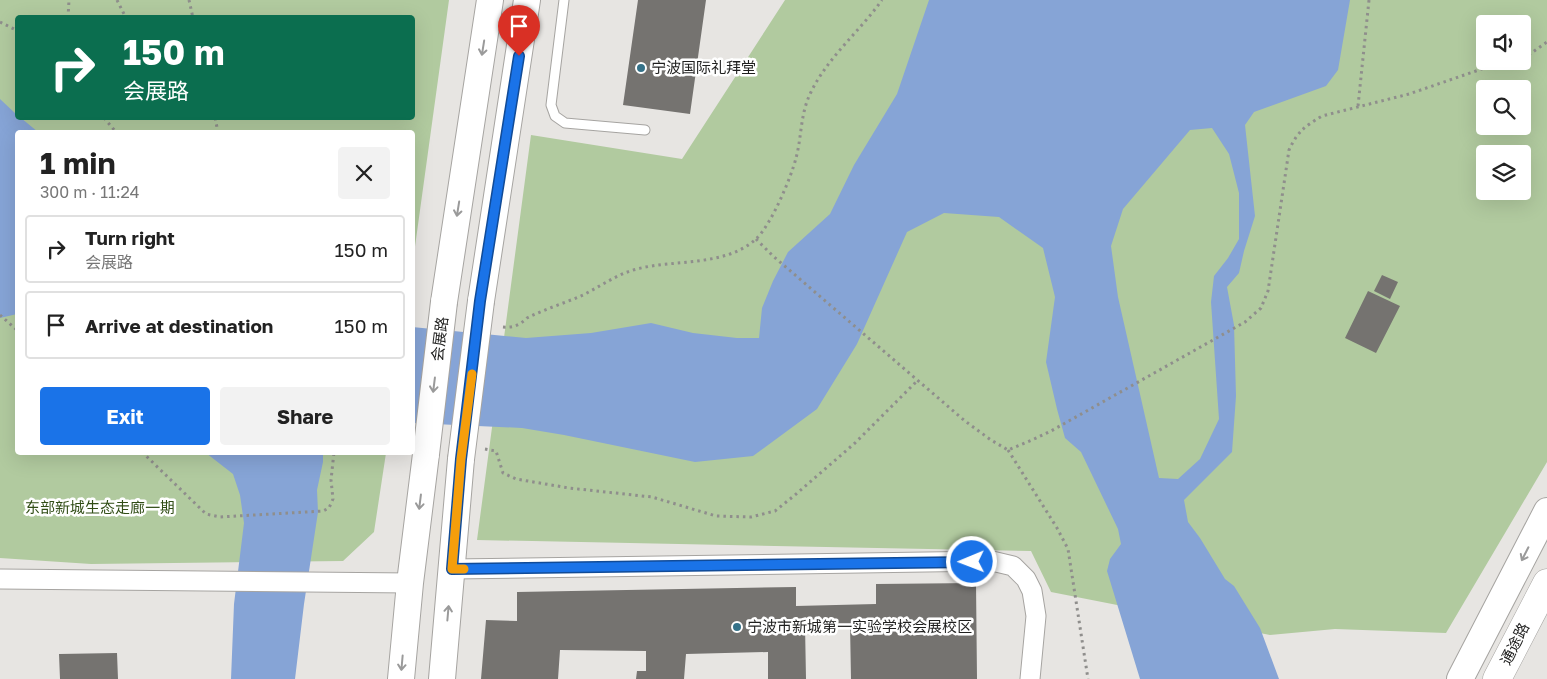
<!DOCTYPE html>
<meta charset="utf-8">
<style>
:root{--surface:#fff;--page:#f2f2f2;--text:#222;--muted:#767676;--line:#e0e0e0;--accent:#1a73e8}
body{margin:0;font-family:"Golos Text","Noto Sans SC",sans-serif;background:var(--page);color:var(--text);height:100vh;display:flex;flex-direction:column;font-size:19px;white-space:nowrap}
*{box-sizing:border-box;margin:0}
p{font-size:16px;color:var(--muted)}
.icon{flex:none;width:28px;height:28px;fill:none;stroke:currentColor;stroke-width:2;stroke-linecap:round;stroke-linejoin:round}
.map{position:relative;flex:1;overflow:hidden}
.sheet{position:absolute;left:15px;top:130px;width:400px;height:325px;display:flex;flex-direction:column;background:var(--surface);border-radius:5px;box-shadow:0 5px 20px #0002}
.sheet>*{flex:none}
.banner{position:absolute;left:15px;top:15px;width:400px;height:105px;border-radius:5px;box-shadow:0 5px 20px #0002;background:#0b6e4f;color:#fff;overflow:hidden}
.tools{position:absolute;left:1476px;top:15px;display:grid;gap:10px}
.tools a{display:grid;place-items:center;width:55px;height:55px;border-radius:5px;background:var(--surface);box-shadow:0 5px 20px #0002;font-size:25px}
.pin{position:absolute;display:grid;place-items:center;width:42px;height:42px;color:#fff;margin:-51px -21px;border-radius:50% 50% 50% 0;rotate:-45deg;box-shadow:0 0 5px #0007}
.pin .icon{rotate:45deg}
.me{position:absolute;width:55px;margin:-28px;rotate:269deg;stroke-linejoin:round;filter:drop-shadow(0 0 4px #0008)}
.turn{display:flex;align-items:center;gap:18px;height:105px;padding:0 25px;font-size:22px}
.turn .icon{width:65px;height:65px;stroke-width:2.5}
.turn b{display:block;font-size:35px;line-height:42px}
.round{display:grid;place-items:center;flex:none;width:52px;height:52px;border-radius:5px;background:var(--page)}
.summary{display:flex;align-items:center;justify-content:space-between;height:85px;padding:0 25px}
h1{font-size:30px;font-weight:700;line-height:38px}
.cta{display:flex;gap:10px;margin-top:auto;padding:10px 25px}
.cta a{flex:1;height:58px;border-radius:5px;background:var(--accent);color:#fff;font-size:20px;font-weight:700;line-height:58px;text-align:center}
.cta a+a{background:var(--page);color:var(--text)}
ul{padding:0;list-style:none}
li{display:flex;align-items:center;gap:15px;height:68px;margin:0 10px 8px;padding:0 15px;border:2px solid var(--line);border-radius:5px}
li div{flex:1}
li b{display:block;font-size:19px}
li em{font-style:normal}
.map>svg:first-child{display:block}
.green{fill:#b1ca9f;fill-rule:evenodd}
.water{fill:#86a4d6;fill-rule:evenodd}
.building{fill:#757370}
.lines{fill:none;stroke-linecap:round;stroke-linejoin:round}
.lane-casing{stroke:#a6a4a1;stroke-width:11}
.street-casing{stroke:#a6a4a1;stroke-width:21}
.secondary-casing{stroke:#a6a4a1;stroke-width:28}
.primary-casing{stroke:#a6a4a1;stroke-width:29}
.path{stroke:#8f8e8c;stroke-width:3;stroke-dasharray:2.5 4;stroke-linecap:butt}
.lane{stroke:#fff;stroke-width:9}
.street{stroke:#fff;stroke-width:19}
.secondary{stroke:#fff;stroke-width:26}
.primary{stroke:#fff;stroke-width:28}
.secondary-bridge-casing{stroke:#a6a4a1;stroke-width:28;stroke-linecap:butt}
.secondary-bridge{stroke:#fff;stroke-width:26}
.oneway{stroke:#9a9a9a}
.route-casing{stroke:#114b97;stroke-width:12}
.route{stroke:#1a73e8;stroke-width:9}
.slow{stroke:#f59e0b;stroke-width:9}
.poi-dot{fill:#357289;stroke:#fff;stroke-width:2}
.labels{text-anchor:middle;stroke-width:5;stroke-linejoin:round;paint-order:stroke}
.poi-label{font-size:15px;fill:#1f1f1e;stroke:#fff;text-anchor:start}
.street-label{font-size:15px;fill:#1f1f1e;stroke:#fff}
.park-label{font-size:15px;fill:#314d16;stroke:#fff}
</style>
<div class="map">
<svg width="1547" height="679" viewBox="0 0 1547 679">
<rect width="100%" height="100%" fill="#e7e5e2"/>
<path class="green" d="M0,0H449L413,261L412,132H18V452L386,453L374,532L343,561L91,564L0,558ZM18,18H412V118H18Z
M785,0H1547V462L1446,633L1335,629L1270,635L1051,592L1031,551L477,540L531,135L682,159ZM1485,24H1522V61H1485ZM1485,89H1522V126H1485ZM1485,154H1522V191H1485Z"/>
<path class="water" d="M929,0H1350L1338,70L1326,86L1254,112L1245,125L1255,216L1244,251L1239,273L1227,287L1234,325L1236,396L1232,452L1184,500L1188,522L1200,538L1225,579L1234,586L1260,628L1279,679H1140L1107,571L1110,559L1121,544L1118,529L1081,452L1065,438L1057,409L1046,362L1055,297L1043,248L999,217L944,213L907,232L857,344L817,409L753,456L695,462L564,435L522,428L413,423L412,327L526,338L591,333L651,323L693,333L737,338H759L762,308L773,281L788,252L830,214L854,165L897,94ZM1212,128L1229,154L1239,193V239L1228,258L1214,276L1211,302L1219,419L1200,459L1178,479L1159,478L1118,297L1111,246L1123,209L1190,130Z
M0,99L17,115L18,118H21L38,132H18L17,314L0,318Z
M206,453H323V462L317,490L318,512L304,604L295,679H231L234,604L244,523L240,495L233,474Z"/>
<path class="building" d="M638,0H706L690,114L623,105Z
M1382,275L1398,282L1390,299L1374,291Z
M1368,291L1400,306L1376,353L1345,338Z
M976,583L977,679H851L850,624L805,625L806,679H768V652L686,654L684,679H636L637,671H646V651L560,650L558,679H481L486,620L517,621V592L796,587V606L876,604V584Z
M117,653L118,679H60L59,654Z"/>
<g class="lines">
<g class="lane-casing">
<path id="lane" d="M564,0L551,105L555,116L565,123L645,130"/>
</g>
<g class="street-casing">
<path id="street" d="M452,569L992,561L1013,566L1026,579L1032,591L1036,616L1030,679
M0,579L410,583"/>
</g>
<g class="secondary-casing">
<path id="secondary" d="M481,301L527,0
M444,302L490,0
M401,679L410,583L426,454
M442,679L461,459
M1460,679L1547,511"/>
</g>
<g class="primary-casing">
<path id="primary" d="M1497,679L1547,583"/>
</g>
<path class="path" d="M117,0L126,18
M189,0L193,18
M68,18L69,0
M0,22L18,31
M1522,56L1530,54L1547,42
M1358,106L1369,0
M104,118L116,132
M215,118L218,132
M756,239L773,256L965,421L991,440L1008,450L1032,440L1051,431L1245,322L1261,308L1268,291L1289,150C1298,131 1304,127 1322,116L1409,94L1505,61
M0,315L18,331
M503,327C513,328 520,325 527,318C545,309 565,303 583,295C601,286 617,274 637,269C675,259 725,267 756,239C771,225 791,178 796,158C802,136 800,114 811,92C828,57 860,31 882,0
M485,449L496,451L503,473L516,479L569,488L652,497L716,516L751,517L775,511L795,495L855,443L918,380
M1008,450L1057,528L1068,549L1088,679
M142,452L206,514L220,517L323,511L329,508L333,499L331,480L334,452"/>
<use href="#lane" class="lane"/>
<use href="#street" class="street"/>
<use href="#secondary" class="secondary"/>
<use href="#primary" class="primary"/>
<g class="secondary-bridge-casing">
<path id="secondary-bridge" d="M426,454L444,302
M461,459L481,301"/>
</g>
<use href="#secondary-bridge" class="secondary-bridge"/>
</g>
<defs><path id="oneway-shaft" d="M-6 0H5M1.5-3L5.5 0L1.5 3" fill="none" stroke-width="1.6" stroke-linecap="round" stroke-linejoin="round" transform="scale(1.25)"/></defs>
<g class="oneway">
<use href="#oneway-shaft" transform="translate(483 48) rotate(99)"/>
<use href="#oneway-shaft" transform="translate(458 209) rotate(99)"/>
<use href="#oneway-shaft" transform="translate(434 385) rotate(97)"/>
<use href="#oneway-shaft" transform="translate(420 502) rotate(97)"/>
<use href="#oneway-shaft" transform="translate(1525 554) rotate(117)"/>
<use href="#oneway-shaft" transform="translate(448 613) rotate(-85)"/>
<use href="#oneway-shaft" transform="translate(402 663) rotate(95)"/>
</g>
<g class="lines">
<g class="route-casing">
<path id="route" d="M519,56L480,301L461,459L452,569L972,562"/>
</g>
<use href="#route" class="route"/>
<path class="slow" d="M464,569H452L461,459L472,374"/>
</g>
<g class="poi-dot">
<circle cx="641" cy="68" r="5"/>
<circle cx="737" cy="627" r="5"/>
</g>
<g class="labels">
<g class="poi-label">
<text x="651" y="73">宁波国际礼拜堂</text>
<text x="747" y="632">宁波市新城第一实验学校会展校区</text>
</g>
<g class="street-label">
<text transform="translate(440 339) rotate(-83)" y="5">会展路</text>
<text transform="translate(1515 644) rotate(-63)" y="5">通途路</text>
</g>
<g class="park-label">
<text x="100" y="513">东部新城生态走廊一期</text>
</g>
</g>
</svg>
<div class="tools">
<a><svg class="icon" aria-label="sound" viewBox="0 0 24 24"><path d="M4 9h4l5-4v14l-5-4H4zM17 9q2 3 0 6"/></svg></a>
<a><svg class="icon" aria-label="search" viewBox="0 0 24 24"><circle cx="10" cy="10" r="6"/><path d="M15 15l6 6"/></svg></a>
<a><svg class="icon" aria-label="layers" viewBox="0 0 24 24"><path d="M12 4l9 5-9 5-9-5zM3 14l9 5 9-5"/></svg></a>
</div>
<div class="pin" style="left:519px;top:56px;background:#d93025"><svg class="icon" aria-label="arrive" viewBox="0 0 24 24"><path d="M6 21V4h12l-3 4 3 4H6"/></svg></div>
<svg class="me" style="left:972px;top:562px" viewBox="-20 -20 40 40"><circle r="17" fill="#1a73e8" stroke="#fff" stroke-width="3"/><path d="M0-11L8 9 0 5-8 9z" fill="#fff"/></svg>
<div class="banner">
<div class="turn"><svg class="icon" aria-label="right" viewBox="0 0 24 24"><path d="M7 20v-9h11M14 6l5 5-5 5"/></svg><div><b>150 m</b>会展路</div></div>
</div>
<section class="sheet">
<div class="summary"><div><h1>1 min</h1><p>300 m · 11:24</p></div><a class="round"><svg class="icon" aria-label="close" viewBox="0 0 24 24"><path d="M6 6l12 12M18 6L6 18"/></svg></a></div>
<ul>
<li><svg class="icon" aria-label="right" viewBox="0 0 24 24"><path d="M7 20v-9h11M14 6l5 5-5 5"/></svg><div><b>Turn right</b><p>会展路</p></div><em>150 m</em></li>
<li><svg class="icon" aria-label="arrive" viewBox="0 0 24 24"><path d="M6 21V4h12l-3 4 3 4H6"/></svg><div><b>Arrive at destination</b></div><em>150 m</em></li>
</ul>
<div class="cta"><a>Exit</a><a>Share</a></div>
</section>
</div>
